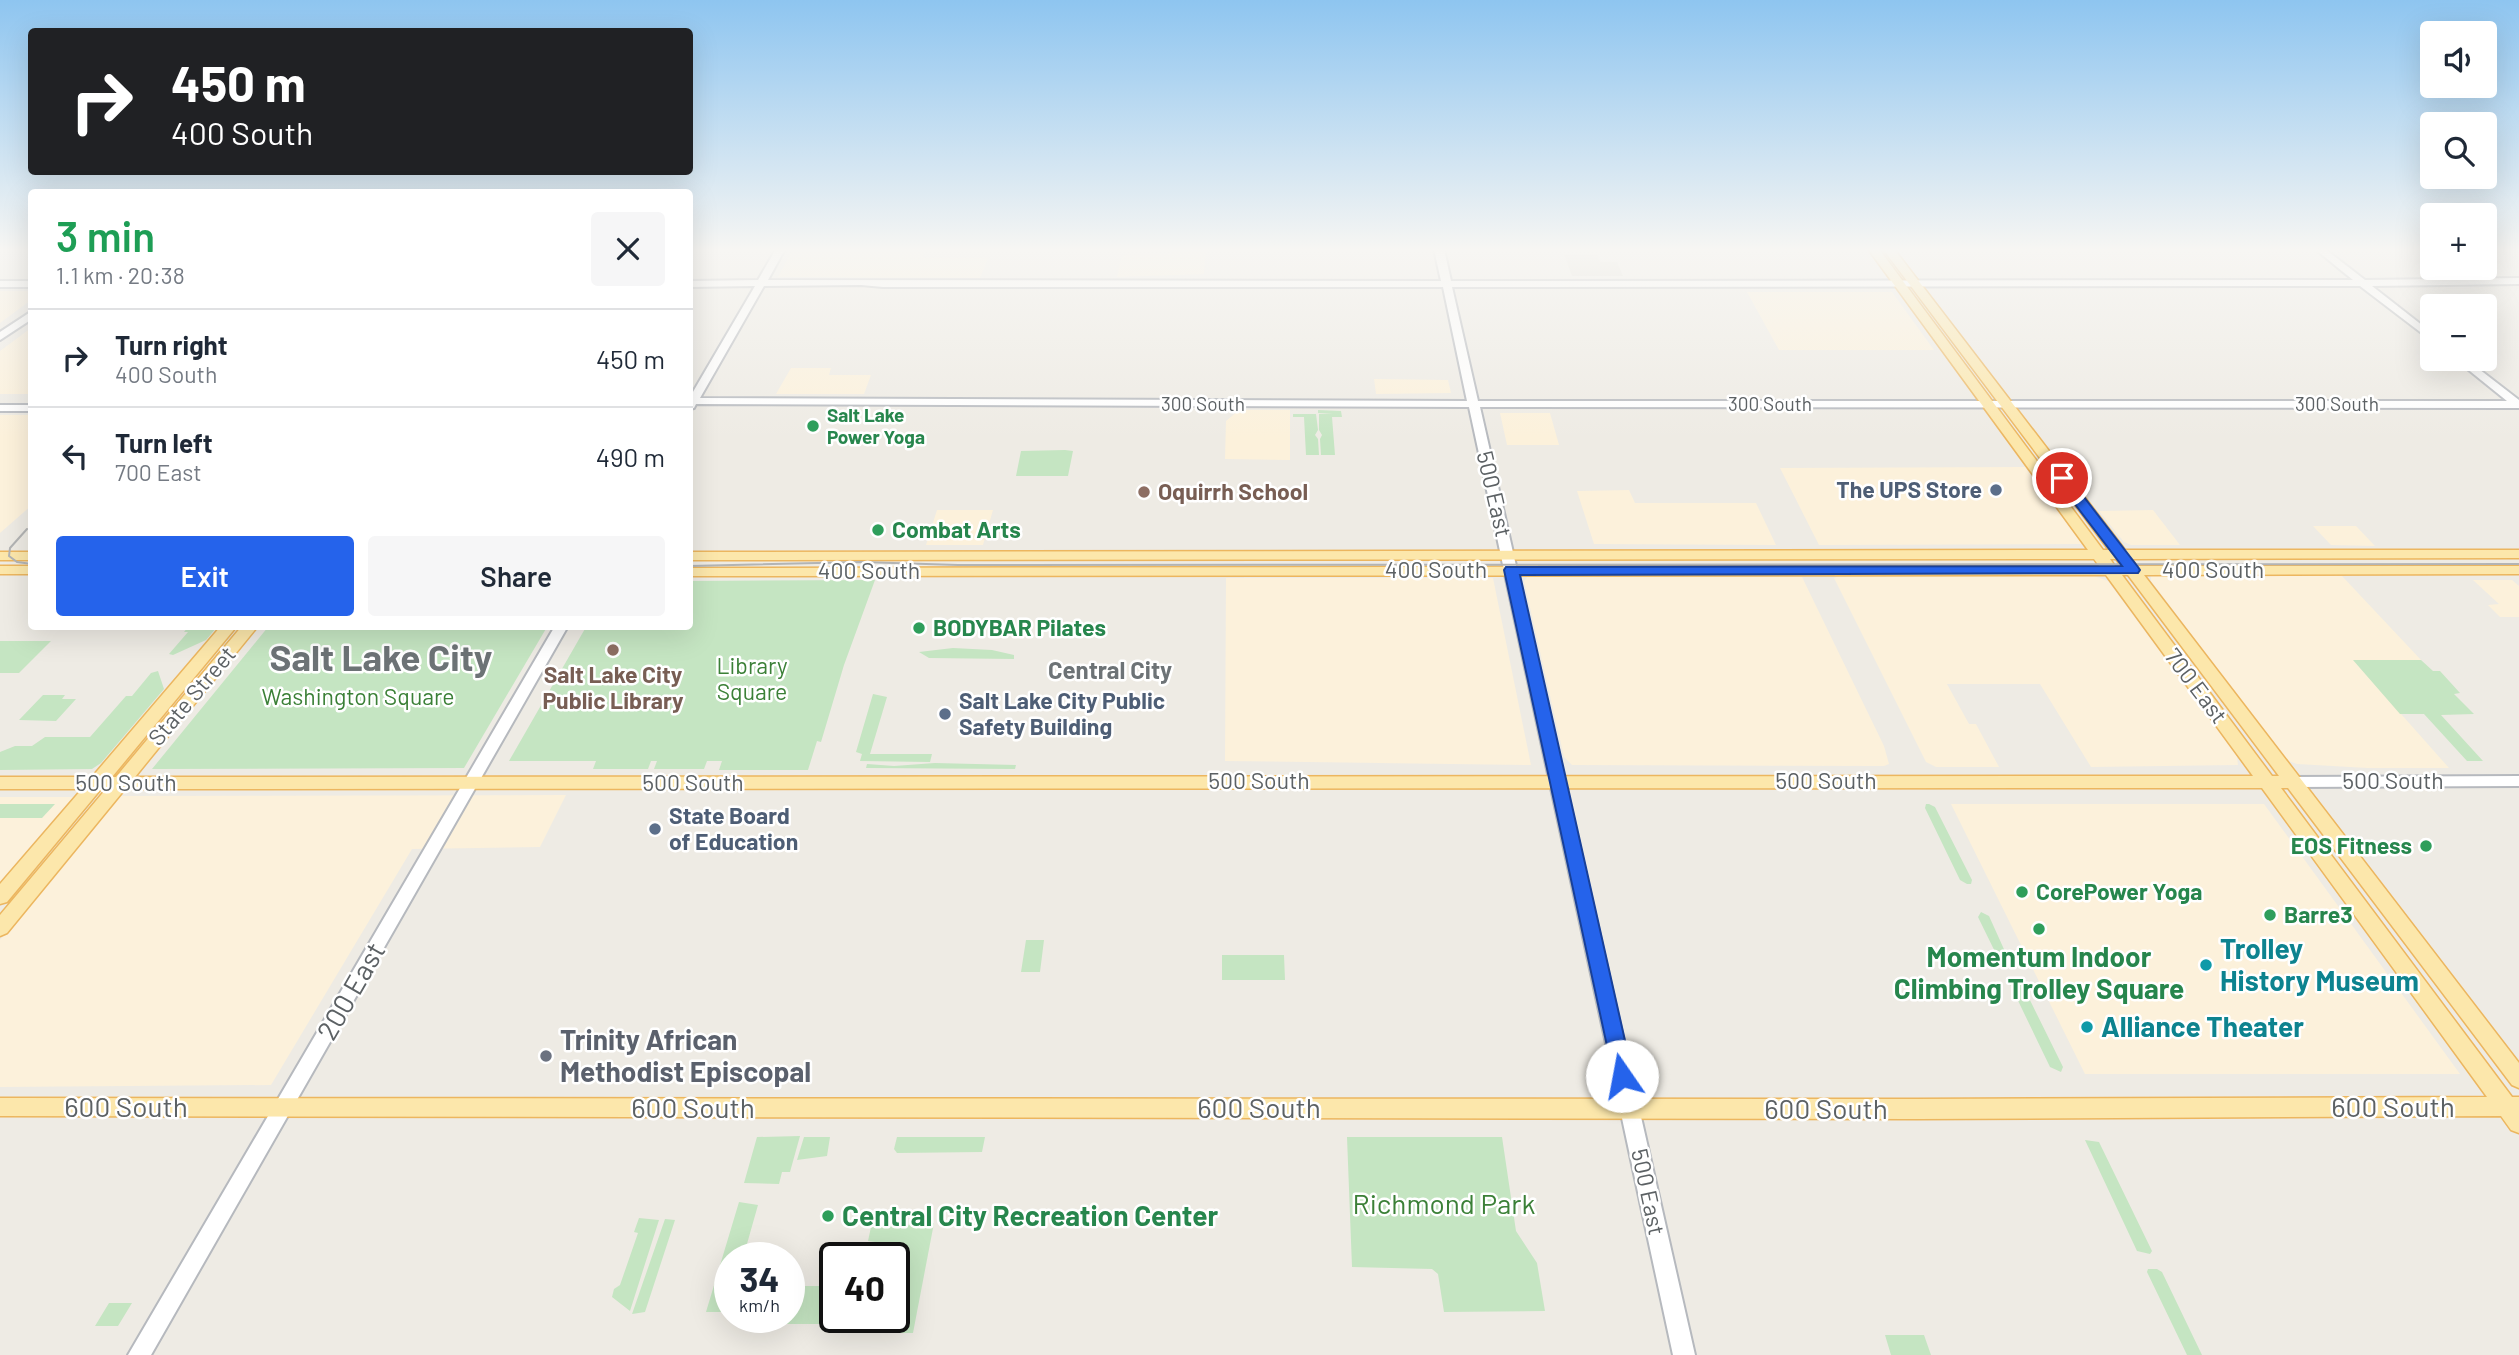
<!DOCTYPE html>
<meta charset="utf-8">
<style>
:root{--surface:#fff;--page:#f6f6f7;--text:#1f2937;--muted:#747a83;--line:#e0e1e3;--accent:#2563eb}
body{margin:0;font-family:Barlow,sans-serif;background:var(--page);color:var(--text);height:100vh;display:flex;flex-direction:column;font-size:26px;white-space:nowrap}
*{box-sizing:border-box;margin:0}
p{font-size:23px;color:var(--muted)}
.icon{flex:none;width:38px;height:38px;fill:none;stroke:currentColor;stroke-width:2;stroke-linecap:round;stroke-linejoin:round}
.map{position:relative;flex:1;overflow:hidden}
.side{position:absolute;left:28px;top:189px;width:665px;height:441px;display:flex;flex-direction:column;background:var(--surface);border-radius:7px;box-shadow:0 7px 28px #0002}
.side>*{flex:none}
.banner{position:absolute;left:28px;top:28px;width:665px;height:147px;border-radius:7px;box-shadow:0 7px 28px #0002;background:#202124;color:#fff;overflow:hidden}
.buttons{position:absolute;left:2420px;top:21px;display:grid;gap:14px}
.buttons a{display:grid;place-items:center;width:77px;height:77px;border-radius:7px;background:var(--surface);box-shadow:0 7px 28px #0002;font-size:35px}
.speed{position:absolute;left:714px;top:1242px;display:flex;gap:14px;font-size:35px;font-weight:700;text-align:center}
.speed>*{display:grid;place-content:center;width:91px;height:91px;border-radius:50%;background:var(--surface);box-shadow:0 7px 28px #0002;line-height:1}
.speed small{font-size:18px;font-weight:400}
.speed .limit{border:4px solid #111;border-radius:10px;background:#fff;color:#111}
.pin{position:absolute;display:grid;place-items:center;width:60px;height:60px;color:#fff;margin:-30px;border:4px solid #fff;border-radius:50%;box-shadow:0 2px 7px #0007}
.me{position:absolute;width:77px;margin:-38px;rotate:348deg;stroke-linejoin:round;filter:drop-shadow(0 0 5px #0008)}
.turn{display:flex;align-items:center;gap:24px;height:147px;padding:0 28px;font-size:32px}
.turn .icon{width:91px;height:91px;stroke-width:2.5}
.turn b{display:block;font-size:49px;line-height:60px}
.round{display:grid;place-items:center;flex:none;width:74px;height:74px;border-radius:7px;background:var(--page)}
.headline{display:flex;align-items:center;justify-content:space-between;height:119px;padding:0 28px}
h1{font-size:42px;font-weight:600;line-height:52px;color:#1e9e55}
.primary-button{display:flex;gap:14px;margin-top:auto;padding:14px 28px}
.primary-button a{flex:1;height:80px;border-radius:7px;background:var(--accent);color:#fff;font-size:28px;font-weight:600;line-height:80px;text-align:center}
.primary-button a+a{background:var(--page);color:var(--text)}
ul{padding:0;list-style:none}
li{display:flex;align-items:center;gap:21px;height:98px;padding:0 28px;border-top:2px solid var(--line)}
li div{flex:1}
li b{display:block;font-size:26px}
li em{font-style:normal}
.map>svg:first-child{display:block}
.commercial{fill:#fcf1db}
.education{fill:#dedad2}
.green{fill:#c5e5c2}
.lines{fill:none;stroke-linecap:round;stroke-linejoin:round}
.secondary-casing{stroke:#b6b9be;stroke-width:4}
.primary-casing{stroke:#ecb65f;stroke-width:3}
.secondary{fill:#fff;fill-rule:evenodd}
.primary{fill:#fce7ab;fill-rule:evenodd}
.tram{stroke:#b3b4b4;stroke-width:2}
.route{fill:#2563eb;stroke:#184099;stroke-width:2}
.leisure-dot{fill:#2e9e5b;stroke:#fff;stroke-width:2.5}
.service-dot{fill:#5c6f8a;stroke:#fff;stroke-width:2.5}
.education-dot{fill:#8d6e63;stroke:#fff;stroke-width:2.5}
.culture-dot{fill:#0f9aa8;stroke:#fff;stroke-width:2.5}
.worship-dot{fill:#6b7280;stroke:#fff;stroke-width:2.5}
.labels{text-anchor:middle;stroke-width:5;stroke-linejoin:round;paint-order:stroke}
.far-street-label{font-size:19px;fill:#5c6164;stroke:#fff}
.far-leisure-label{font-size:19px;font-weight:bold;fill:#27864d;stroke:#fff;text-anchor:start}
.service-label{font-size:23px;font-weight:bold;fill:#4e5e75;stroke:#fff;text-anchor:start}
.education-label{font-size:23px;font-weight:bold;fill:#785e54;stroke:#fff;text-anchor:start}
.street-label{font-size:23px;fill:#5c6164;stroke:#fff}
.leisure-label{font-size:23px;font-weight:bold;fill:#27864d;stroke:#fff;text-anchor:start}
.park-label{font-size:23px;fill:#3b8037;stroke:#fff}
.neighbourhood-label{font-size:24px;font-weight:bold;fill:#6d7376;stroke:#fff}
.near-culture-label{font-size:28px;font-weight:bold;fill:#0d838f;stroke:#fff;text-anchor:start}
.near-leisure-label{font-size:28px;font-weight:bold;fill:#27864d;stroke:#fff}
.near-street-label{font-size:28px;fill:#5c6164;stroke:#fff}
.near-worship-label{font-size:28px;font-weight:bold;fill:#5b616d;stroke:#fff;text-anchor:start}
.near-park-label{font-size:28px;fill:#3b8037;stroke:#fff}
.town-label{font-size:37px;font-weight:bold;fill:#6d7376;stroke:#fff}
</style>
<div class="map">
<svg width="2519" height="1355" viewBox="0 0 2519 1355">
<rect width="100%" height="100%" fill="#eeebe4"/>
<path class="commercial" d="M793,249H925L922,258H988L980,278L778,277Z
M1173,249H1206L1204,274L1117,277L1122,255L1172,254Z
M0,291H31V300L0,323Z
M1747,292H1892L1934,350H1779Z
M31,328V394H0V351Z
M791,368H831L829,375H871L864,394H776Z
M1374,379L1448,380L1451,393L1376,394Z
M1239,410H1290V460L1225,459L1226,421Z
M1500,413H1550L1559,445H1507Z
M0,415H31L32,505L0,533Z
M2025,467L2082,544L1819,545L1780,468Z
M1629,490L1635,503H1756L1776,545L1594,544L1577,491Z
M937,510H993L983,545H926Z
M2153,510L2180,545H2131L2124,542L2099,511Z
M2313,526H2356L2375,546L2331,545Z
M2039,574L2094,576L2108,581L2237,756L2238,765L2091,767L2040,684H1947L1969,724H1976L1999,767H1936L1926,762L1834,578L1842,575Z
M2155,574H2327L2342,576L2421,660L2354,661L2449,768H2368L2297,764L2286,760L2151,581V576Z
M1529,575L1802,577L1884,746L1889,764L1884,766L1572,765L1564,757L1524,581Z
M1226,578H1493L1531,765L1225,761Z
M2473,580H2512L2519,586V617H2500L2488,605L2499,604Z
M566,795L540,847L412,849L271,1085L0,1087V940L120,796Z
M0,797H73L0,882Z
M1951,804H2264L2460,1074H2085Z"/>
<path class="education" d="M1564,254H1597L1600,262H1617L1623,276H1572Z"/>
<path class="green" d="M1318,410L1341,411L1342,417H1332L1335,455H1321L1320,439L1322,435L1319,430V414H1333L1318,413Z
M1293,414H1316L1318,430L1315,435L1318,439L1319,455H1306L1304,417H1293Z
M1065,450L1073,451L1068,476H1016L1021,451Z
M875,580L844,665L821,742L817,741L808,770H719L722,761H707L704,769H654L657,761H651L648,769H593L596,761H509L586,627L690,626V581Z
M188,627H217L206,640L173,655L169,654L188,632H184Z
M268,627V626L547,627L464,768L152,769Z
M0,641H51L19,673H0Z
M953,648L992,650L1014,655V659L929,658L919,652Z
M2353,660H2421L2433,671H2440L2460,693L2454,694L2474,714L2441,715L2483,761H2467L2424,714H2400Z
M158,671L164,689L101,763L92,769L0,770V752L15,746H32L45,737H90L126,696H132L151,673Z
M873,694L887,697L870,754H932L930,762L860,761L862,754L856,752Z
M43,695H65L62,699H76L56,721L19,720Z
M935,763L1016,765L1015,769L866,768L867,764L894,766Z
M0,804H55L42,818H0Z
M1929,804L1935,807L1972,880L1971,884H1967L1960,880L1925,808L1926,804Z
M1981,912L1989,916L2012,967L2001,964L1978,917Z
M1026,940H1044L1040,972H1021Z
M1222,955H1284L1285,980H1222Z
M2017,979L2022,984L2063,1067L2061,1072L2050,1067L2009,982L2010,979Z
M800,1136L790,1172H782L779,1184L744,1183L757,1137Z
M804,1137H830L827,1156L797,1160Z
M897,1137H985L982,1152L897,1153L894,1149Z
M1347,1137H1502L1516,1231L1537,1263L1545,1311L1444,1312L1438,1274L1432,1269L1352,1267Z
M2085,1140L2099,1142L2152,1251L2150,1254L2137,1251Z
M739,1202L758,1205L743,1258H730V1307L723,1312H706Z
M639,1218L659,1220L630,1311L612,1297L614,1289L620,1285L638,1233L634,1232Z
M665,1219L675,1220L645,1312L632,1314Z
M934,1223L913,1333H832L835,1318H894V1258H856L857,1254H872L875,1242L868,1241L871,1227Z
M2157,1269L2162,1272L2202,1355H2187L2147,1272L2148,1269Z
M789,1286H830L821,1324H776L778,1318H789Z
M109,1303H132L118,1326H95Z
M1924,1335L1931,1355H1891L1885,1335Z"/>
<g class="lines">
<g class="secondary-casing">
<path id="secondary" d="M776,249H785L768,280L1441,281L1434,249H1444L1451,281L2353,280L2315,249H2325L2365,280L2519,278V284L2372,286L2432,333V341L2360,286L1452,287L1478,401H2507L2455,359H2466L2519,400V408L1480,407L1695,1355H1673L1469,407L696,404L694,408L690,409V397L755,286L690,287V281L758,280ZM861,285L883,287H1443L1467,401L700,398L764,286Z
M0,281H32V287H0Z
M32,311V319L0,340V332Z
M0,405H32V411H0Z
M555,626H568L151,1355H128Z
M2519,776V786L2293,787L2288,786L2285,782L2288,778L2293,777Z"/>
</g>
<g class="primary-casing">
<path id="primary" d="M1868,249H1879L2103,550H2109L1883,249H1894L2125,550H2519V558L2131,559L2137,566H2519V574L2144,575L2519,1063V1088L2512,1085L2288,788H2281L2512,1097H2519V1133L2511,1130L2501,1116L1917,1119L0,1116V1098L1917,1099L2487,1097L2262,788L125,789L7,933L0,936V915L106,789H101L7,902L0,904V884L82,789H0V777H92L221,626H237L112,777H116L242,626H258L135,777L2253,776L2106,575L690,576V568L2099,566L2094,559L690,560V552L2088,550ZM2110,559H2116L2121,566H2115ZM2122,575H2128L2279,776H2272Z
M0,552H32V560H0Z
M0,566H32V574H0Z"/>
</g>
<use href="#secondary" class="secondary"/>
<use href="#primary" class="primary"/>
<path class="tram" d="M27,529L10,548L9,556L17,562L32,564
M690,566L861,562L958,565L2519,564"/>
</g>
<linearGradient id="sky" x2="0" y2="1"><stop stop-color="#8ec5f0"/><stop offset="0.57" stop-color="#f7f6f3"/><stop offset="1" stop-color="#f7f6f3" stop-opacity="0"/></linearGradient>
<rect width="2519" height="439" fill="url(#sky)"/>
<path class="route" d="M2062,474L2067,475L2138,567L2140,570L2138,573L1520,575L1633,1076L1630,1083L1622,1086L1615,1083L1504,570L1506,567L2122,566L2055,478Z"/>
<g class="leisure-dot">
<circle cx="813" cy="426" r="7"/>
<circle cx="878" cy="530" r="7"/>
<circle cx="919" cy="628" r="7"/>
<circle cx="2426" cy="846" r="7"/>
<circle cx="2022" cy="892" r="7"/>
<circle cx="2270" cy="915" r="7"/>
<circle cx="2039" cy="929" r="7"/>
<circle cx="828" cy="1216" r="7"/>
</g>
<g class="service-dot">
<circle cx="1996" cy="490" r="7"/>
<circle cx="945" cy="714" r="7"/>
<circle cx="655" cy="829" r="7"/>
</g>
<g class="education-dot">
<circle cx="1144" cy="492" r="7"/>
<circle cx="613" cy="650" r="7"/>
</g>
<g class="culture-dot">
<circle cx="2206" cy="965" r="7"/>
<circle cx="2087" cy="1027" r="7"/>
</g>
<circle class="worship-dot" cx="546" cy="1056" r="7"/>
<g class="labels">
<g class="far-street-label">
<text x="1203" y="411">300 South</text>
<text x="1770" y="411">300 South</text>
<text x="2337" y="411">300 South</text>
</g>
<g class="far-leisure-label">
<text x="827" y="422">Salt Lake<tspan x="827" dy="22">Power Yoga</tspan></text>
</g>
<g class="service-label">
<text x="1982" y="498" text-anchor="end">The UPS Store</text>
<text x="959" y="709">Salt Lake City Public<tspan x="959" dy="26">Safety Building</tspan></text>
<text x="669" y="824">State Board<tspan x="669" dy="26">of Education</tspan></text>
</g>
<g class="education-label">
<text x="1158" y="500">Oquirrh School</text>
<text x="613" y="683" text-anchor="middle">Salt Lake City<tspan x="613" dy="26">Public Library</tspan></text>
</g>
<g class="street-label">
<text transform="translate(1494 494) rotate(77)" y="8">500 East</text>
<text x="1436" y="578">400 South</text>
<text x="2213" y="578">400 South</text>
<text x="869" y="579">400 South</text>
<text transform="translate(2196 686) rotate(53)" y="8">700 East</text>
<text transform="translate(192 696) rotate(-50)" y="8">State Street</text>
<text x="1259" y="789">500 South</text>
<text x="1826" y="789">500 South</text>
<text x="2393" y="789">500 South</text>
<text x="126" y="791">500 South</text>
<text x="693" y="791">500 South</text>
<text transform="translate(1648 1192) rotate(78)" y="8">500 East</text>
</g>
<g class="leisure-label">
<text x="892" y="538">Combat Arts</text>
<text x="933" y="636">BODYBAR Pilates</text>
<text x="2412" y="854" text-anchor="end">EOS Fitness</text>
<text x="2036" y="900">CorePower Yoga</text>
<text x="2284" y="923">Barre3</text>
</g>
<g class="park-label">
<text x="752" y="674">Library<tspan x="752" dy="26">Square</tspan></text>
<text x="358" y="705">Washington Square</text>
</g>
<g class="neighbourhood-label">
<text x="1110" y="679">Central City</text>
</g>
<g class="near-culture-label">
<text x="2220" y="959">Trolley<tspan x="2220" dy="32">History Museum</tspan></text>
<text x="2101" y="1037">Alliance Theater</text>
</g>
<g class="near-leisure-label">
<text x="2039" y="967">Momentum Indoor<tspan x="2039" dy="32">Climbing Trolley Square</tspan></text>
<text x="842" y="1226" text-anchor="start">Central City Recreation Center</text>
</g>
<g class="near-street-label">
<text transform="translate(351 991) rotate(-60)" y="10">200 East</text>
<text x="126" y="1117">600 South</text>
<text x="2393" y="1117">600 South</text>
<text x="693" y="1118">600 South</text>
<text x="1259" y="1118">600 South</text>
<text x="1826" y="1119">600 South</text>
</g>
<g class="near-worship-label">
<text x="560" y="1050">Trinity African<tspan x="560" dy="32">Methodist Episcopal</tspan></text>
</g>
<g class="near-park-label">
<text x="1444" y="1214">Richmond Park</text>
</g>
<g class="town-label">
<text x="381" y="671">Salt Lake City</text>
</g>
</g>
</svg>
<div class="buttons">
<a><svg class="icon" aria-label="sound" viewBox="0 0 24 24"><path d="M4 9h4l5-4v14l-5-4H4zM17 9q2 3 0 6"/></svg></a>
<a><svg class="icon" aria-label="search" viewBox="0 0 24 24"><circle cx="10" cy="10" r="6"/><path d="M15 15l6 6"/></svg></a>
<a>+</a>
<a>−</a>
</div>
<div class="speed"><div>34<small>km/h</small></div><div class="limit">40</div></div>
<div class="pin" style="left:2062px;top:478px;background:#d93025"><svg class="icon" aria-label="arrive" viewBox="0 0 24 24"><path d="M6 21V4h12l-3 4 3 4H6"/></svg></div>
<svg class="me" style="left:1622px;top:1076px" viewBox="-20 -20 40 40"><circle r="19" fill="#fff"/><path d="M0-13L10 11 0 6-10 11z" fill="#2563eb"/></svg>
<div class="banner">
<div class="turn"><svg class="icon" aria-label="right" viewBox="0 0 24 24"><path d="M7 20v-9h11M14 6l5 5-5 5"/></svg><div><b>450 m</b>400 South</div></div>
</div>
<section class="side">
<div class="headline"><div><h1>3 min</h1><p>1.1 km · 20:38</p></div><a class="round"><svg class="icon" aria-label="close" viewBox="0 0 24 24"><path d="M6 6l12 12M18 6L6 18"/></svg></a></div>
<ul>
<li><svg class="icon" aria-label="right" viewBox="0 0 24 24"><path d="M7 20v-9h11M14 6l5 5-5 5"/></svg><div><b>Turn right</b><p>400 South</p></div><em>450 m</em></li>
<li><svg class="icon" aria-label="left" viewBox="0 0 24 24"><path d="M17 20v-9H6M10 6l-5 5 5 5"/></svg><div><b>Turn left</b><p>700 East</p></div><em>490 m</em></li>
</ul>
<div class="primary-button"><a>Exit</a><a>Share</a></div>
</section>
</div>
